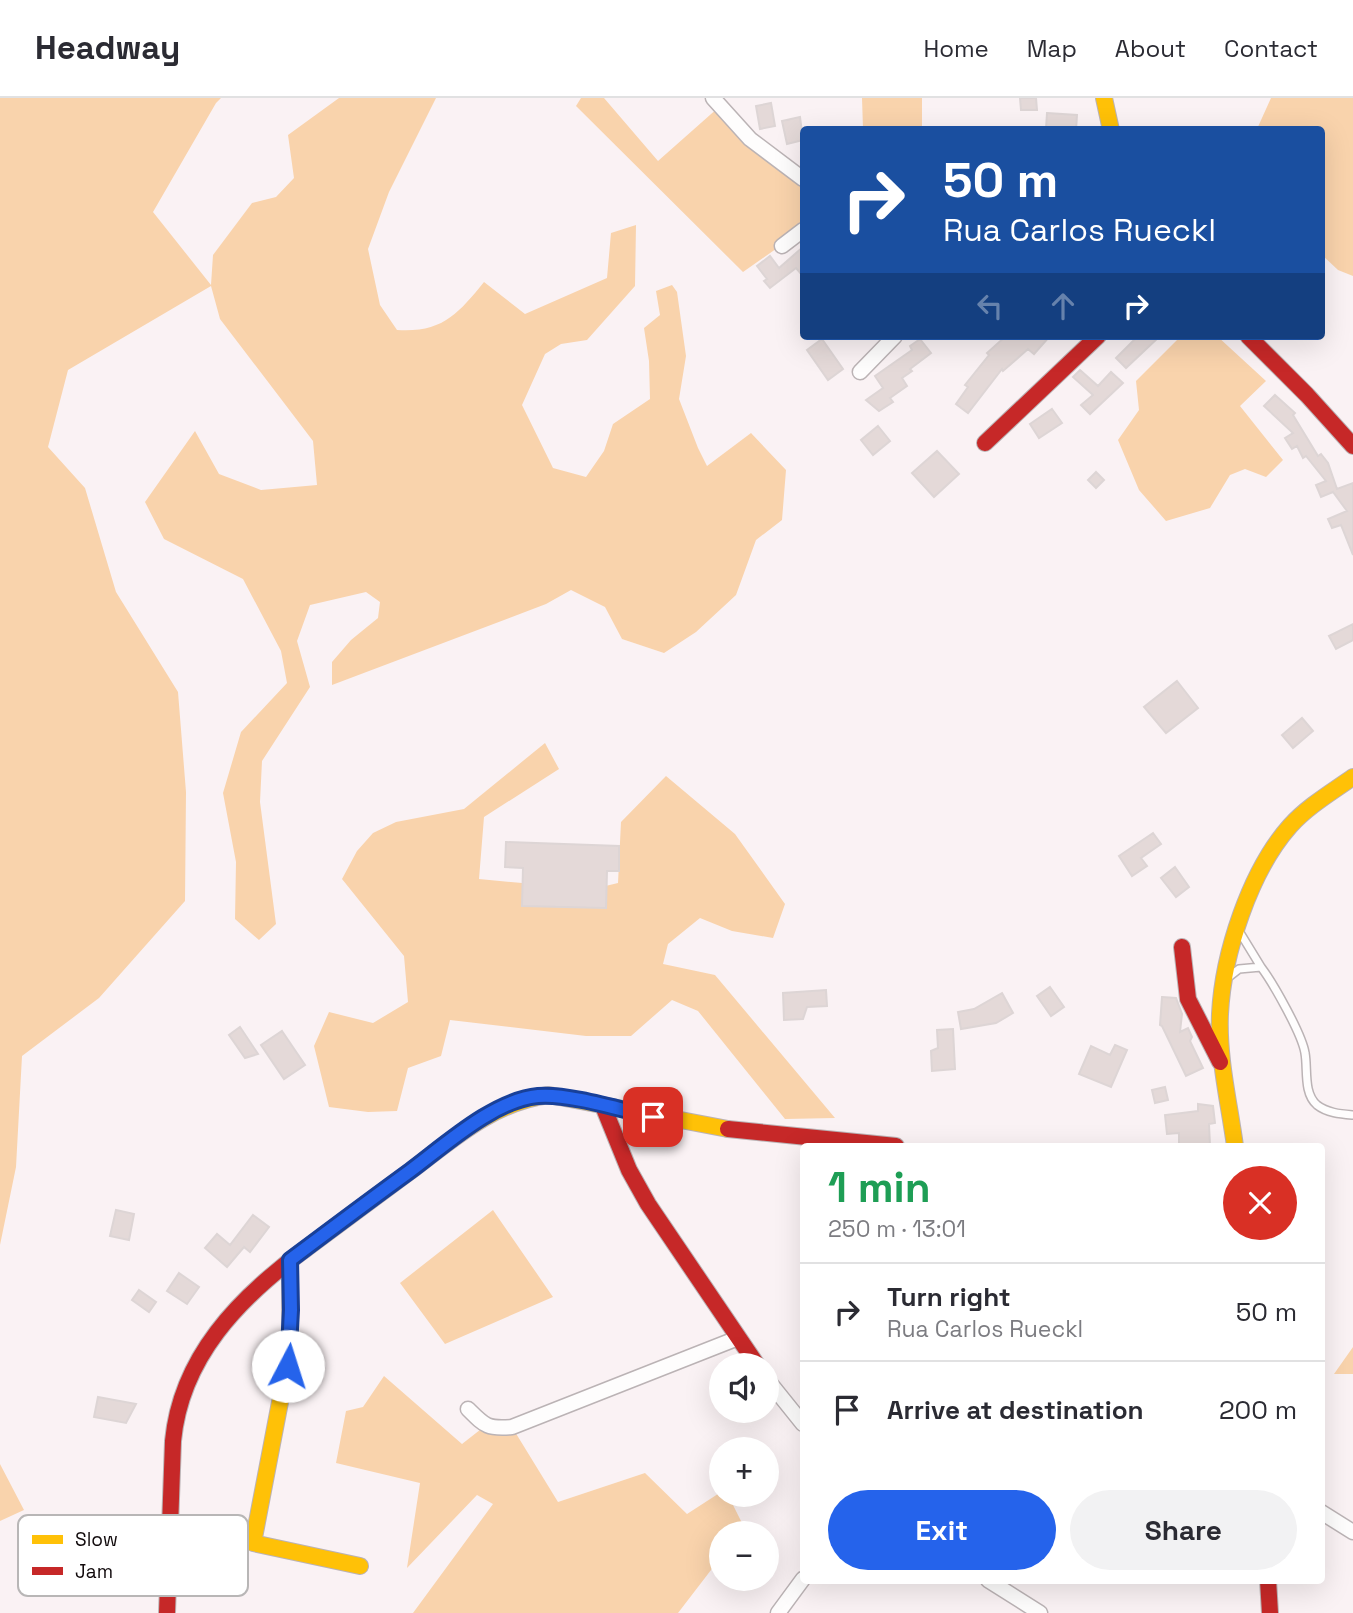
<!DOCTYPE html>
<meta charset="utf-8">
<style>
:root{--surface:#fff;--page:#f2f2f3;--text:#2b2b33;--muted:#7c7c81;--line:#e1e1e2;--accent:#2563eb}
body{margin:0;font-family:"Space Grotesk",sans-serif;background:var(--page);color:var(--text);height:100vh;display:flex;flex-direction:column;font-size:26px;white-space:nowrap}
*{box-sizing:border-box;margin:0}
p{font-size:23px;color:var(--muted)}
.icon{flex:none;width:38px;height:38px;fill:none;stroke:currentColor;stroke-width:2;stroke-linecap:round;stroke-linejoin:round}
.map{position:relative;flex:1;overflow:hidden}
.panel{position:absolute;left:800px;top:1045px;width:525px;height:441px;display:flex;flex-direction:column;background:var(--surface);border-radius:7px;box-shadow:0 7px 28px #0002}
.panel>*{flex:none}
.top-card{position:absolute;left:800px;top:28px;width:525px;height:214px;border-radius:7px;box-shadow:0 7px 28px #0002;background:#1a4fa0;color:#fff;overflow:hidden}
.controls{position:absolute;left:709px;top:1255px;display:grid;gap:14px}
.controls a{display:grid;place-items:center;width:70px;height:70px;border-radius:50%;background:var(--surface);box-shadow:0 7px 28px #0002;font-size:35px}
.pin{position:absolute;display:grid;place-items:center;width:60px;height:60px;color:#fff;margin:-30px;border-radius:14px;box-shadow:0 4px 10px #0006}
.me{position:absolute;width:77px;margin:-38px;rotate:5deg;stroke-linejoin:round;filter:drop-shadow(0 0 5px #0008)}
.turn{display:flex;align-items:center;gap:24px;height:147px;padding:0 28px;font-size:32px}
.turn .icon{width:91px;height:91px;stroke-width:2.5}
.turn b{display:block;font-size:49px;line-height:60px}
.lanes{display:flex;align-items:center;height:66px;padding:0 28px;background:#0003;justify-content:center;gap:35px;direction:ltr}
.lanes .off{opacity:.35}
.round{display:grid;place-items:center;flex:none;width:74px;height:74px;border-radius:37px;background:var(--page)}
.head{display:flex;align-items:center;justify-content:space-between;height:119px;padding:0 28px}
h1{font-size:42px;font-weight:800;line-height:52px;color:#1e9e55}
.button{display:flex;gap:14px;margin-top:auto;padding:14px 28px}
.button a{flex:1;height:80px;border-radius:42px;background:var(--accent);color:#fff;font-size:28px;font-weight:800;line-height:80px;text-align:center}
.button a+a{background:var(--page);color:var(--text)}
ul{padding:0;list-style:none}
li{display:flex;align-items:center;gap:21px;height:98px;padding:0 28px;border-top:2px solid var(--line)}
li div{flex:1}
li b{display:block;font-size:26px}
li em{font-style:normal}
header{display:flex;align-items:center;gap:42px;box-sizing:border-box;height:98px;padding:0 35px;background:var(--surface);border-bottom:2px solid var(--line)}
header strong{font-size:33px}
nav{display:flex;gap:38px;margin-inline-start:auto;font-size:24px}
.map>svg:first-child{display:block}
.green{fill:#f9d3ac}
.building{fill:#e4d9d8;stroke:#ddd5d5;stroke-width:2}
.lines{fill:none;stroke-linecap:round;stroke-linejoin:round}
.lane-casing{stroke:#bbb3b5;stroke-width:10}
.street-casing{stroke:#bbb3b5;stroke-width:17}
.slow-casing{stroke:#bbb3b5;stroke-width:18}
.jam-casing{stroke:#bbb3b5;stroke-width:18}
.lane{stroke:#fefdfd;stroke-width:7}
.street{stroke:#fefdfd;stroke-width:14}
.slow{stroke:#ffc107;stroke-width:16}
.jam{stroke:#c62828;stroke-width:16}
.route-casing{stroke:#184099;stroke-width:18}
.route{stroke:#2563eb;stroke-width:12}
.key{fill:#fff;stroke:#b8b6b6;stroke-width:2}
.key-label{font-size:19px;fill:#110a0c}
</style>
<header>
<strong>Headway</strong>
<nav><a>Home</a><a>Map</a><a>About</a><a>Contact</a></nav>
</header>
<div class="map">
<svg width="1353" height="1515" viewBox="0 0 1353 1515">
<rect width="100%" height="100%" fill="#faf2f4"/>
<path class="green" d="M0,0H221L216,5L153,114L211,187L213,157L252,105L276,99L294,80L288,37L339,0H436L389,94L368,151L380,207L397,232C442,235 458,216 484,184L525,216L607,180L611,135L636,127L635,188L587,242L561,246L545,256L522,307L553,370L586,379L604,353L613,326L650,301L649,263L644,230L660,217L656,193L672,187L677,194L686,258L679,301L698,350L707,368L751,335L786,372L782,422L756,442L736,497L696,534L664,555L622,541L605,509L571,492L546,506L332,587V564L351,542L378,520L380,504L366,494L310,507L297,543L310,589L262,663L260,704L276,826L259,842L235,821L236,764L223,695L241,634L287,585L281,553L243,481L164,441L145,404L195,333L219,376L261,392L317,387L313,343L220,221L211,188L68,272L48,349L85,390L116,494L178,594L186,694L185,803L99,900L22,958L16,1069L0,1147Z
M581,0H604L658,63L719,9L803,81V132L743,174L576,8Z
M862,0H922V31H863Z
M1271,0H1353V178L1338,172L1321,156V32L1257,31Z
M1181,238H1217L1266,283L1240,308L1283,362L1266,379L1245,371L1230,377L1210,410L1166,423L1139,392L1118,342L1139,312L1136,283Z
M545,645L559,671L484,719L479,781L522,785V808L618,785L621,724L666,678L735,736L785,806L773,840L732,833L700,820L668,846L663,866L715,877L835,1020L785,1021L698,913L672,902L631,938H586L450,922L441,958L408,970L397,1013L368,1014L329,1009L314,948L329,914L373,925L408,904L404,858L342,781L357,753L373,735L396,724L464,711Z
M493,1112L553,1199L445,1246L400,1185Z
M1353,1249V1276H1334Z
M384,1278L462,1346L485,1328L512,1329L558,1404L645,1375L687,1416L721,1394V1396L728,1397L744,1429L739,1435H721V1459L678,1515H413L493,1406L477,1397L407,1470L420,1385L336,1365L346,1313L363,1309Z
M0,1366L24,1412L0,1423Z"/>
<path class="building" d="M1020,0H1036L1037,12H1021Z
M771,5L775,28L760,31L756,8Z
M1047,15L1077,17L1076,32L1046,31Z
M800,19L803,42L787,46L782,23Z
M803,149V178L796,170L770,190L764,183L767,181L757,168L770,158L779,170Z
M1006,238H1050L1034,256L1028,251L1003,273L1002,271L968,315L956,306L968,289L965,287L989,257L987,255Z
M1138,238H1160L1126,270L1116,260Z
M822,241L843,271L828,282L807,252Z
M920,241L931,255L910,271L912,273L902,280L907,288L890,300L893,304L879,313L866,302L883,290L875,278L912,252L910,248Z
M1080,272L1098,288L1111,274L1123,285L1090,316L1081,307L1093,297L1073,279Z
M1275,297L1295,315L1293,317L1318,358L1321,356L1328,365L1337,391L1353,385V457L1341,427L1332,430L1328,421L1347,413L1333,394L1321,399L1316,387L1326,383L1306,358L1303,360L1297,348L1292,351L1285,340L1293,335L1264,308Z
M1052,311L1062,325L1039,340L1030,326Z
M878,328L890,343L873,357L861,342Z
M937,353L959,376L934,399L912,375Z
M1096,374L1104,382L1096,390L1088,382Z
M1353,526V542L1336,551L1329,538Z
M1177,583L1198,610L1166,635L1144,609Z
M1302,620L1313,633L1293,650L1282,637Z
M1153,735L1161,746L1141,760L1147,768L1132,778L1119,758Z
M506,744L619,748V773H607L606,810L522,808L523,770L505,769Z
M1175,769L1189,789L1176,799L1161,780Z
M1050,889L1064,909L1051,918L1037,898Z
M826,892L827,908L807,909L803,921L784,922L783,895Z
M1002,895L1013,915L996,925L961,931L958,914L974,911Z
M1162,899L1176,900L1182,916L1180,934L1188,930L1192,939L1190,943L1203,970L1186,978L1162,928L1160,927Z
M240,929L258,956L245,960L229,937Z
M953,931L955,971L932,973L931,953L938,950L937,932Z
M282,933L305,967L284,981L261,947Z
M1115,947L1127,952L1111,989L1079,976L1091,948L1110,957Z
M1165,989L1168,1002L1155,1005L1152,992Z
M1198,1006L1213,1008L1215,1025L1209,1026L1210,1048H1179V1035L1167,1036L1165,1017L1198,1013Z
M116,1112L134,1116L129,1142L110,1138Z
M253,1117L269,1129L250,1154L244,1149L227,1169L205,1150L217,1136L230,1147Z
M179,1175L199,1189L187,1206L167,1193Z
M139,1192L156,1204L149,1214L132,1202Z
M98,1299L136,1306L126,1325L94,1319Z"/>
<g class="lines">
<g class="lane-casing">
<path id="lane" d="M1239,833L1261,869
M1230,878L1239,871L1261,869C1273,885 1302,936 1305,955C1308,971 1303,995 1317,1007C1327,1015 1341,1016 1353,1017"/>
</g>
<g class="street-casing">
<path id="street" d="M713,0L750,41L803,81
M782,148L803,132
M860,274L895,238
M766,1280L803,1326
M468,1311C485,1328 487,1331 512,1329L738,1240
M1321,1414L1353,1434
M988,1482L1040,1515
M778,1515L803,1481"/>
</g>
<g class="slow-casing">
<path id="slow" d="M1104,0L1111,32
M1235,1048C1229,1004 1218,960 1220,916C1223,856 1250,773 1290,728C1308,708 1332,694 1353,679
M304,1152C339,1126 374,1100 409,1074C452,1042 493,1004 549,997L728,1031
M290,1162V1252L253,1445L360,1468"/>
</g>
<g class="jam-casing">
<path id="jam" d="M1248,238L1307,297L1353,348
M985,345L1098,238
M1182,849L1188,901L1220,964
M603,1008L629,1072L648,1106L757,1267
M728,1031L896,1048
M1268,1482L1270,1515
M167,1515L173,1343C181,1259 239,1200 304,1152"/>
</g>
<use href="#lane" class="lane"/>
<use href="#street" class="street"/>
<use href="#slow" class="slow"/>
<use href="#jam" class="jam"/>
</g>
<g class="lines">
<g class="route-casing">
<path id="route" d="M288,1268L291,1212L290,1162C330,1132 370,1102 410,1073C445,1047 494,1002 538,998C567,995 622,1012 653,1019"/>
</g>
<use href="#route" class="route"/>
</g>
<rect x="18" y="1417" width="230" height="81" rx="10" class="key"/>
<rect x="32" y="1437" width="31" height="9" fill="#ffc107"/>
<rect x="32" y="1469" width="31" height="8" fill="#c62828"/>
<g class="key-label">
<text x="75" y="1448">Slow</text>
<text x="75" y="1480">Jam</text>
</g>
</svg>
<div class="controls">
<a><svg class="icon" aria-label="sound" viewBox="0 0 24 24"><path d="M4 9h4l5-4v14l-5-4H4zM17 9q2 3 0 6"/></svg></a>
<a>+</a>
<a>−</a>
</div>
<div class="pin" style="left:653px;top:1019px;background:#d93025"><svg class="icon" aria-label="arrive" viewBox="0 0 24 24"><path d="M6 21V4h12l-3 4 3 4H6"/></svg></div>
<svg class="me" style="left:288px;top:1268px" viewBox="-20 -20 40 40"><circle r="19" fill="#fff"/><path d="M0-13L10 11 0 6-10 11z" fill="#2563eb"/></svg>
<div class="top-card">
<div class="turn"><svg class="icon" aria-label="right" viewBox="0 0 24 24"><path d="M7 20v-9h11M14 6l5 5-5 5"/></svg><div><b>50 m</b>Rua Carlos Rueckl</div></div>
<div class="lanes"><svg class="icon off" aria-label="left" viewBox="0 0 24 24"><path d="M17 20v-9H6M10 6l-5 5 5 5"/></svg><svg class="icon off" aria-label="ahead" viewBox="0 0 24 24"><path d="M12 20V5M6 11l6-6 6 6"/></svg><svg class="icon" aria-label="right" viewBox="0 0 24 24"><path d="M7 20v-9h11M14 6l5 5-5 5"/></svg></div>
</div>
<section class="panel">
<div class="head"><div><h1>1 min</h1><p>250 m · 13:01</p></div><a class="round" style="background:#d93025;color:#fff"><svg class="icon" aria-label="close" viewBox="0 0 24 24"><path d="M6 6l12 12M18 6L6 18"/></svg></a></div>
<ul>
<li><svg class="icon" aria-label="right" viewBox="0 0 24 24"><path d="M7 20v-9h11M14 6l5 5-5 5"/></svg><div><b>Turn right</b><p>Rua Carlos Rueckl</p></div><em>50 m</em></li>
<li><svg class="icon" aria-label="arrive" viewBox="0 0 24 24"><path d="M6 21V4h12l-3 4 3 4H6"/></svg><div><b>Arrive at destination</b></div><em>200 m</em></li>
</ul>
<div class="button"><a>Exit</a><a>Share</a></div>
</section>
</div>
